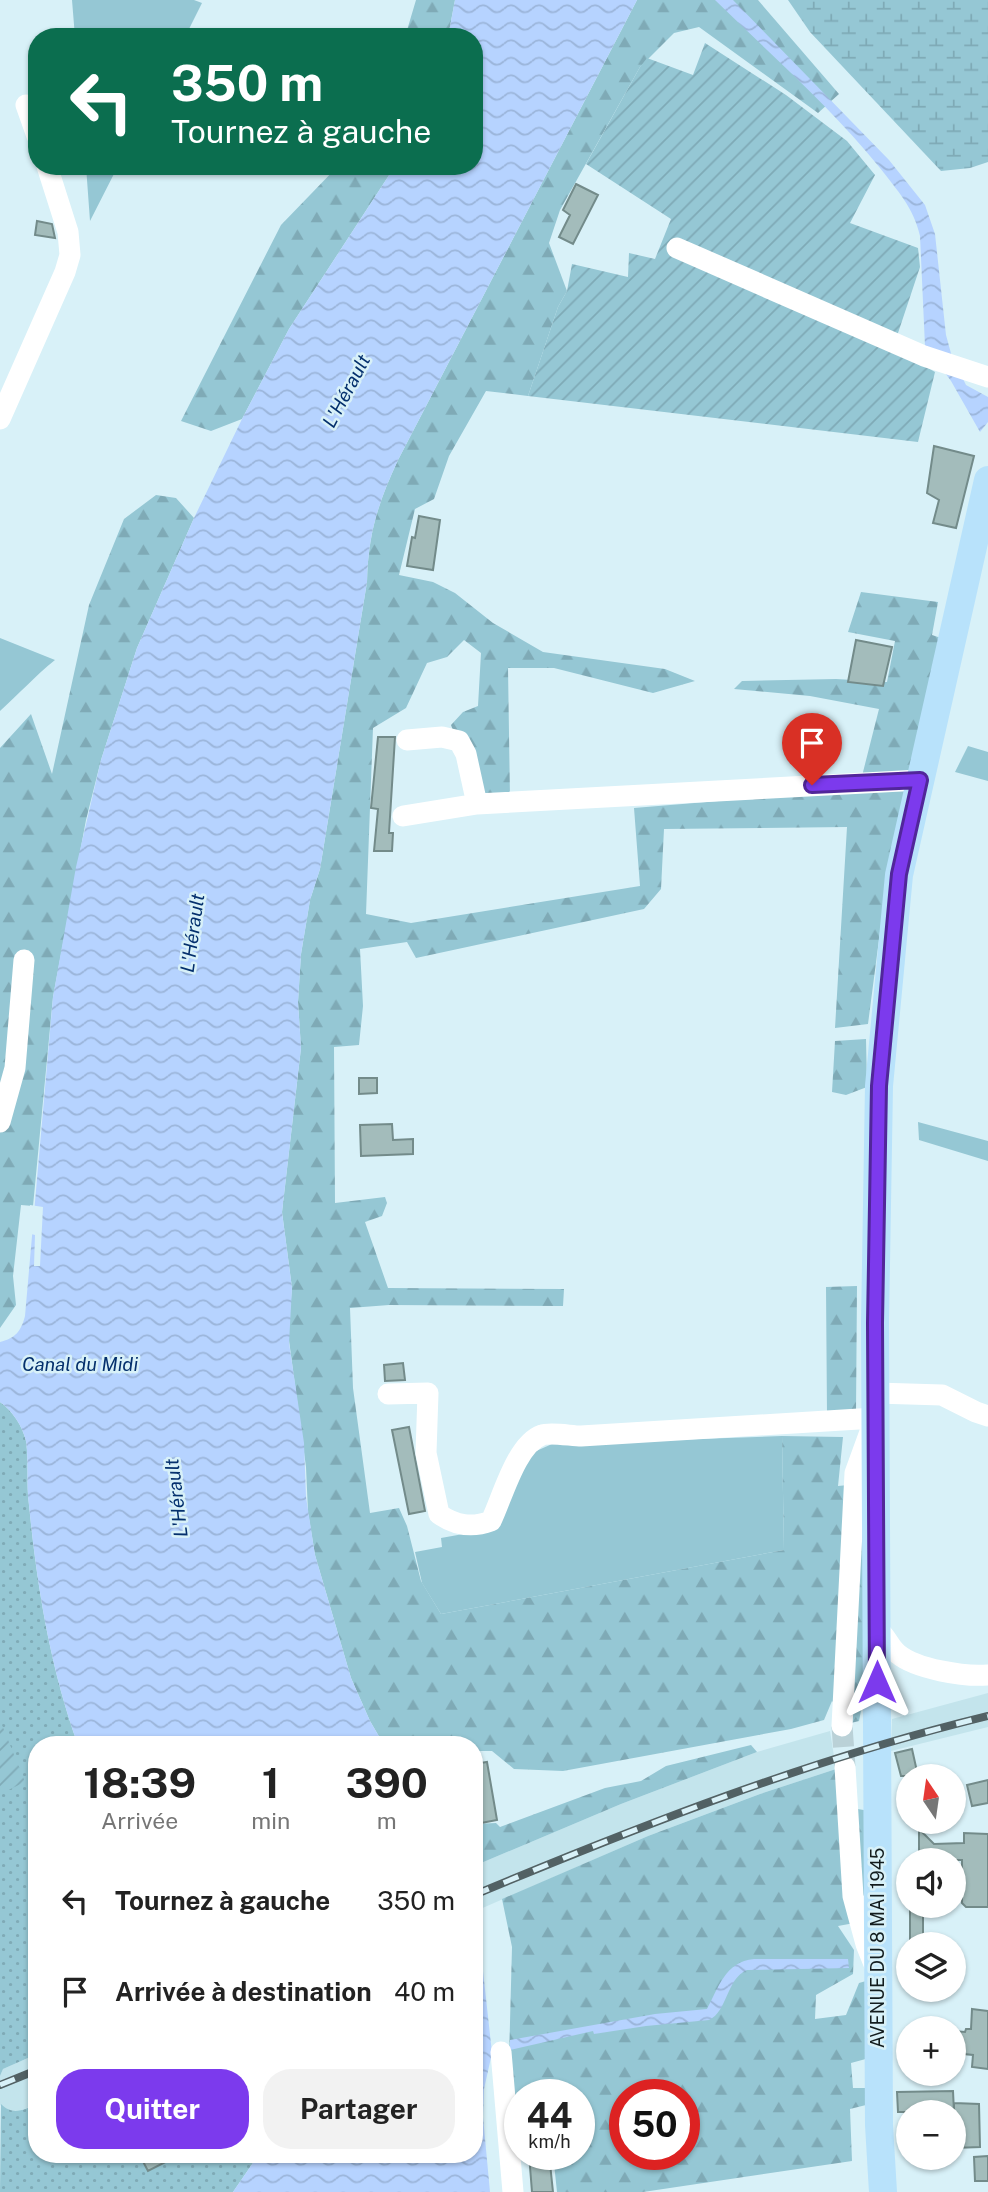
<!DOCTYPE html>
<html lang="fr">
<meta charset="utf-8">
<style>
:root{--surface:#fff;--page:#f2f2f2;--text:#222;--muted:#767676;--accent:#7c3aed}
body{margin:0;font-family:"Public Sans",sans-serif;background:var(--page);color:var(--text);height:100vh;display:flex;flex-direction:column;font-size:26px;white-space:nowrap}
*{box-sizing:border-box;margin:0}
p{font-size:23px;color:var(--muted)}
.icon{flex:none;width:38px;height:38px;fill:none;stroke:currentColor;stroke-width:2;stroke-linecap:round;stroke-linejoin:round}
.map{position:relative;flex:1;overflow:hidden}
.details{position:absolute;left:28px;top:1736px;width:455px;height:427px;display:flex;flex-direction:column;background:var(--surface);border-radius:28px;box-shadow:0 2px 5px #0004}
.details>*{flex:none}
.banner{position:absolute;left:28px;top:28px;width:455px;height:147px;border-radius:28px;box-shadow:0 2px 5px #0004;background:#0b6e4f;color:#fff;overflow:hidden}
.needle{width:46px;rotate:347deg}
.tools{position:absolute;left:896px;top:1764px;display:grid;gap:14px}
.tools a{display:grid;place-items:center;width:70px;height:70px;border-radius:50%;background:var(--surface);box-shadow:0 2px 5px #0004;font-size:35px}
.speed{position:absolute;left:504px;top:2079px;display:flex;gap:14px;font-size:35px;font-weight:700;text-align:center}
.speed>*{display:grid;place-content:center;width:91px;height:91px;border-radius:50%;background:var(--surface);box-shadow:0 2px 5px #0004;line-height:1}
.speed small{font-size:18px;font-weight:400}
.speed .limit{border:10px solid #d22;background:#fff;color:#111}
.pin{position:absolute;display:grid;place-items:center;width:60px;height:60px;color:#fff;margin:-72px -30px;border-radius:50% 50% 50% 0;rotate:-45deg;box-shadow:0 0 7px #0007}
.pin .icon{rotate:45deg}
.me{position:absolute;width:77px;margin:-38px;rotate:0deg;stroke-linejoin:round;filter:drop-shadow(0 0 5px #0008)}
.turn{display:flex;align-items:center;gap:24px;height:147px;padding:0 28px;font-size:32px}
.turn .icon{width:91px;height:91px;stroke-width:2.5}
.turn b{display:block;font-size:49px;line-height:60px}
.eta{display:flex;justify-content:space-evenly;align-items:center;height:119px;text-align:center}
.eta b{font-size:42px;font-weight:700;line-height:49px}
.cta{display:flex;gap:14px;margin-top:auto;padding:14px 28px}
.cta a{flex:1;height:80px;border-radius:28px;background:var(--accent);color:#fff;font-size:28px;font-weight:700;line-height:80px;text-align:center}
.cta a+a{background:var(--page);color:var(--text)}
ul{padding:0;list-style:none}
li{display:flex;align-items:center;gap:21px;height:91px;padding:0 28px}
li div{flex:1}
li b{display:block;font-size:26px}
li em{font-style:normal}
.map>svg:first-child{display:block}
.built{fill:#c3e4ec}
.grass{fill:#95c7d4}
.forest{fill:url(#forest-firs);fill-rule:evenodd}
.wetland{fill:url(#wetland-marsh)}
.park{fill:url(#park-dots)}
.garden{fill:url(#garden-furrows)}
.water{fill:url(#water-waves)}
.pier{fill:#d8f1f8}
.building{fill:#a3bcbb;stroke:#738b8a;stroke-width:2}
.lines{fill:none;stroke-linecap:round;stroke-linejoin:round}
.minor-tunnel{stroke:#bad1d7;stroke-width:21;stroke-dasharray:21 10;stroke-linecap:butt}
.minor{stroke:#fff;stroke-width:21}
.major{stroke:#b8e2fb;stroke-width:28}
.rail-casing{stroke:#526164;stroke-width:8}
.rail{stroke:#d8f1f8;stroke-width:5;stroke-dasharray:16;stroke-linecap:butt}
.route-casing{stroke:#51269a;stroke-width:18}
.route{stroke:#7c3aed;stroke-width:12}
.labels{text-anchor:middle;stroke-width:5;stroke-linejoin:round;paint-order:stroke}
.street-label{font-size:18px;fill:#121c1e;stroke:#d8f1f8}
.water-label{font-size:19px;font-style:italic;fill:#04306d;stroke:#d8f1f8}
</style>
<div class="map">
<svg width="988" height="2192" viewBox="0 0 988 2192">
<defs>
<pattern id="forest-firs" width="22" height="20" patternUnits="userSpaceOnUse" patternTransform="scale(1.75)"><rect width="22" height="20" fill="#95c7d4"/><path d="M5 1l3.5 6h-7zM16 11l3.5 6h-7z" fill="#7faab6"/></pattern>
<pattern id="wetland-marsh" width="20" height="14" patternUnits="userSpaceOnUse" patternTransform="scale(1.75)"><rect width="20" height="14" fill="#95c7d4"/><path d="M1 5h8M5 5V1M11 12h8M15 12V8" fill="none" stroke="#7faab6"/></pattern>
<pattern id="park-dots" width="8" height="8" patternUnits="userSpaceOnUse" patternTransform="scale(1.75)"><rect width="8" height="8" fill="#95c7d4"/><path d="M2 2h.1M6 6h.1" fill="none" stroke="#7faab6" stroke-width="1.8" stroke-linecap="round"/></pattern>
<pattern id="garden-furrows" width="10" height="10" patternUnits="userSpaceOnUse" patternTransform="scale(1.75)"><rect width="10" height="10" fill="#95c7d4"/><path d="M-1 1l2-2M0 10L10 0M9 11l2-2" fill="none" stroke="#7faab6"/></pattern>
<pattern id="water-waves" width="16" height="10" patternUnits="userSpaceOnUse" patternTransform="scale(1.75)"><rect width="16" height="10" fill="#b6d3ff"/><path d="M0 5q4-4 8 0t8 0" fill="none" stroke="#9bb5da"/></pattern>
</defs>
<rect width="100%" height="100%" fill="#d8f1f8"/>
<path class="built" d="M988,1693V1727L891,1751L892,1719Z
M830,1731L836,1769L760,1794L648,1836L478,1910L474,1889V1866L621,1804L757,1752Z
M37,2054V2104L17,2112L8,2111L0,2105V2076L3,2069Z"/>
<path class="grass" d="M72,0H194L202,3L185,37H75Z
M86,166H118L90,221Z
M0,638L55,660C35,676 19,694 0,711Z
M968,746L988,752V781L955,772Z
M918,1122L988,1141V1161L919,1140Z
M782,1436L784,1550L441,1614L422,1583L415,1552L442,1547L441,1538L480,1531L534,1452L552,1444Z"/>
<path class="forest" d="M416,0H455L448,37H405Z
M637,0H758L839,94L818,113L699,27L674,33L640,67L560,210L549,243L567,291L558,307L528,396L486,391L449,456L434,499L415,509L399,575L433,582L455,593L493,623L543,652L665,669L695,681L653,693L554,668H508L510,798H470L465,763L451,725L463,712L478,706L481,653L464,640L447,657L427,663L406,708L373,728L366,914L411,923L640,886L634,808L911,785L884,901L868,1024L835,1028L847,827L664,829L661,889L644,909L416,958L407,942L360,949L363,1006L359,1045L334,1047L335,1203L385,1197L387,1203L382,1216L365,1222L388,1288L564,1289L563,1306L389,1305L350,1308L353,1388L370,1513L399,1508L407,1526L421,1581L441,1614L784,1550L782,1436L843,1437L838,1486L869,1483V1670L859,1721L851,1723L832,1701L824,1720L791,1729L563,1771L514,1769L492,1751H474V1745H384L370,1721L351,1678L315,1555L308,1512L306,1467L288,1333L292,1288L282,1212L301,1048L298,1002L301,954L310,900L320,869L367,582C368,534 378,503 398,460Z
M338,166H395L289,329L242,419L211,431L181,421L281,225Z
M156,495L176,498L194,518L137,648L101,760L86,820L53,997L33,1206L21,1205L13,1276L16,1305L0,1328V748L31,714L52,774L89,605L124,519Z
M861,592L938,602L932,635L944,639L908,775L862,776L879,709L810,696L734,689L742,681L836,679L887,682L895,641L848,632Z
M866,1039L867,1087L846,1095L832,1092L835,1041Z
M857,1286L856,1412L827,1415L826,1287Z
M751,1745L757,1752L621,1804L474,1866V1824L496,1823L500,1827L605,1788L641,1781L666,1766Z
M836,1769L839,1806L870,1811L871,1920L838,1926L854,1950L853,1974L816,1995L815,2019L846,2015L859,1983L873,1979V2057L851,2063L853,2088H868L870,2104L850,2109L852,2161L643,2192H557L553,2154H579V2095H520V2130L509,2060L512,1947L502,1899L648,1836L760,1794ZM625,2095H684V2154H625Z"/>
<path class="wetland" d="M788,0H988V162L970,168L941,171L810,32Z"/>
<path class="park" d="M0,1402C12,1410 23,1427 26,1441C29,1462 26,1484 29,1505C37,1586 50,1667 78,1745H37V2054L3,2069L0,2076Z
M1,2104C13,2116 23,2110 37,2104V2154H259L233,2192H0Z"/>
<path class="garden" d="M705,43L786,95L847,141L875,175L850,223L918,248L920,267L893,348L935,372L918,442L528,396L558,307L567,291L572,264L628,277L629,253L655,259L671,219L586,164L640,67L647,58L693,75Z
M0,1720L25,1782L0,1794Z"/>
<path class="water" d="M455,0H637L398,460C378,503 368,534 367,582L320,869L310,900L301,954L298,1002L301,1048L282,1212L292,1288L289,1343L304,1443L306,1497L315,1555L351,1678L370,1721L384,1745H78C50,1667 37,1586 29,1505C26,1484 29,1462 26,1441C23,1427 12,1410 0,1402V1342C16,1338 21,1331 25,1316L53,997L76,867L101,760L137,648L194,518L242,419L289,329L395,166H474V37H448Z
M715,0H733L889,160L925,205L935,234L946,335L952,357L966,385L988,397V422L980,432L951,381L925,346L920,236C914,208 897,190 880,168C831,107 771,55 715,0Z
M474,1889L492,2053L484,2089L483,2117L490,2192H233L259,2154H474Z
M754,1959H848L849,1968L747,1970C726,1979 728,2011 709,2020L646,2026L594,2034L593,2031L510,2050V2040L655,2014L707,2009C719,1987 725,1962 754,1959Z"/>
<path class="pier" d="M30,1205L43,1207L40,1266H34L35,1235L31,1234L32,1228H28Z"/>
<path class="building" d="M576,184L598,195L573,244L559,237L570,215L563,210Z
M37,221L52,224L55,238L35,235Z
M934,446L974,456L956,528L933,523L939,500L927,493Z
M419,516L440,520L433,570L407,566L412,537L415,538Z
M856,640L892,647L883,686L848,682Z
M378,737H395L389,833H393L392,851H374L378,809L371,808Z
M359,1078H377V1093L359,1094Z
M392,1124L393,1140L413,1139V1154L361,1156L360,1125Z
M403,1363L405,1380L385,1381L384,1365Z
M409,1427L425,1511L409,1514L392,1430Z
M912,1749L918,1776H901L895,1753Z
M487,1762L497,1820L481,1823L474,1789V1764Z
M988,1780V1803L972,1806L967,1785Z
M919,1829L934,1844L964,1843V1833L988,1834V1907H966L962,1903V1860H919Z
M910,1906H923V1944H910Z
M972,2009L988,2011V2069L972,2067L973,2055L954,2053V2031L965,2032L966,2029H971Z
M953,2091L954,2112H898L897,2092Z
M954,2103L979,2104L980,2147L954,2148Z
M139,2154H181L148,2171Z
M529,2154H549L553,2192H532Z
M988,2156V2181H975L974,2157Z"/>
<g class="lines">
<path class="minor-tunnel" d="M842,1726L845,1767"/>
<path class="minor" d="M26,105L37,136
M677,248L924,356L988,377
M0,419L65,272L70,255L68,232L47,166
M477,804L920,780
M403,816L477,804L466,754L459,741L442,737L407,740
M0,1122L15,1068L24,960
M876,1393L942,1395L976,1412L988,1416
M388,1394L428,1393L426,1453L439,1514C456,1526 472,1528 491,1521C502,1499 516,1444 542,1435C550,1432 572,1436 581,1436L875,1418L855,1473L842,1726
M877,1629C888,1638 889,1647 898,1654C916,1669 964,1677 988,1675
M845,1767L853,1896L866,1944L874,1964
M501,2052L513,2192"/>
<path class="major" d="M883,2192L879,2125L875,1323L879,1086L899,875L988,480"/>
<g class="rail-casing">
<path id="rail" d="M474,1895C642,1825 811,1759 988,1716
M0,2085L37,2070"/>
</g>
<use href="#rail" class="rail"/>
</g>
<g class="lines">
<g class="route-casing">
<path id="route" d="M812,785L920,780L899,874L879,1086L875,1323L877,1682"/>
</g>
<use href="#route" class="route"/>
</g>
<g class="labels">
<g class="street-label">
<text transform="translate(878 1948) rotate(-90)" y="6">AVENUE DU 8 MAI 1945</text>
</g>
<g class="water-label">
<text transform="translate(346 391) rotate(-62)" y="7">L'Hérault</text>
<text transform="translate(192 933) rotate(-82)" y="7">L'Hérault</text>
<text x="80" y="1371">Canal du Midi</text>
<text transform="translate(176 1498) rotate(-97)" y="7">L'Hérault</text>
</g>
</g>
</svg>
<div class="tools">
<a><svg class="needle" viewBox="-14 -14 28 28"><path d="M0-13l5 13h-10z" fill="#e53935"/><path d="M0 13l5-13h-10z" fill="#767676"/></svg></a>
<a><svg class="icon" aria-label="sound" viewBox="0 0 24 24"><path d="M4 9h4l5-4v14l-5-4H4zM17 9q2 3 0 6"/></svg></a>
<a><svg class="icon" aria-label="layers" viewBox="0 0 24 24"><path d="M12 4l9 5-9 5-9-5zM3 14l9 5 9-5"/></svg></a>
<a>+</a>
<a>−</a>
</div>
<div class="speed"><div>44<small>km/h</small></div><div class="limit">50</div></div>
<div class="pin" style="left:812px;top:785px;background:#d93025"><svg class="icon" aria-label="arrive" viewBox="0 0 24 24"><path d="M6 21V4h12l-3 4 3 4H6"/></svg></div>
<svg class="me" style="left:877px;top:1682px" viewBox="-20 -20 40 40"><path d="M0-17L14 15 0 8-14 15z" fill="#7c3aed" stroke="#fff" stroke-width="4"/></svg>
<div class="banner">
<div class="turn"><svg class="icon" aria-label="left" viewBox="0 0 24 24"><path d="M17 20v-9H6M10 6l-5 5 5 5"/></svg><div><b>350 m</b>Tournez à gauche</div></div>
</div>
<section class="details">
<div class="eta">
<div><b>18:39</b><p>Arrivée</p></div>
<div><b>1</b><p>min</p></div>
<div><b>390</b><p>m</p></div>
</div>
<ul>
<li><svg class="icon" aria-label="left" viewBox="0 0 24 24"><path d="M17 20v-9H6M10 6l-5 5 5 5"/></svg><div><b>Tournez à gauche</b></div><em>350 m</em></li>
<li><svg class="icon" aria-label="arrive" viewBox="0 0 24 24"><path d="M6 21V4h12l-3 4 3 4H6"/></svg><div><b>Arrivée à destination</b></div><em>40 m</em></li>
</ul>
<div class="cta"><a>Quitter</a><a>Partager</a></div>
</section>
</div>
